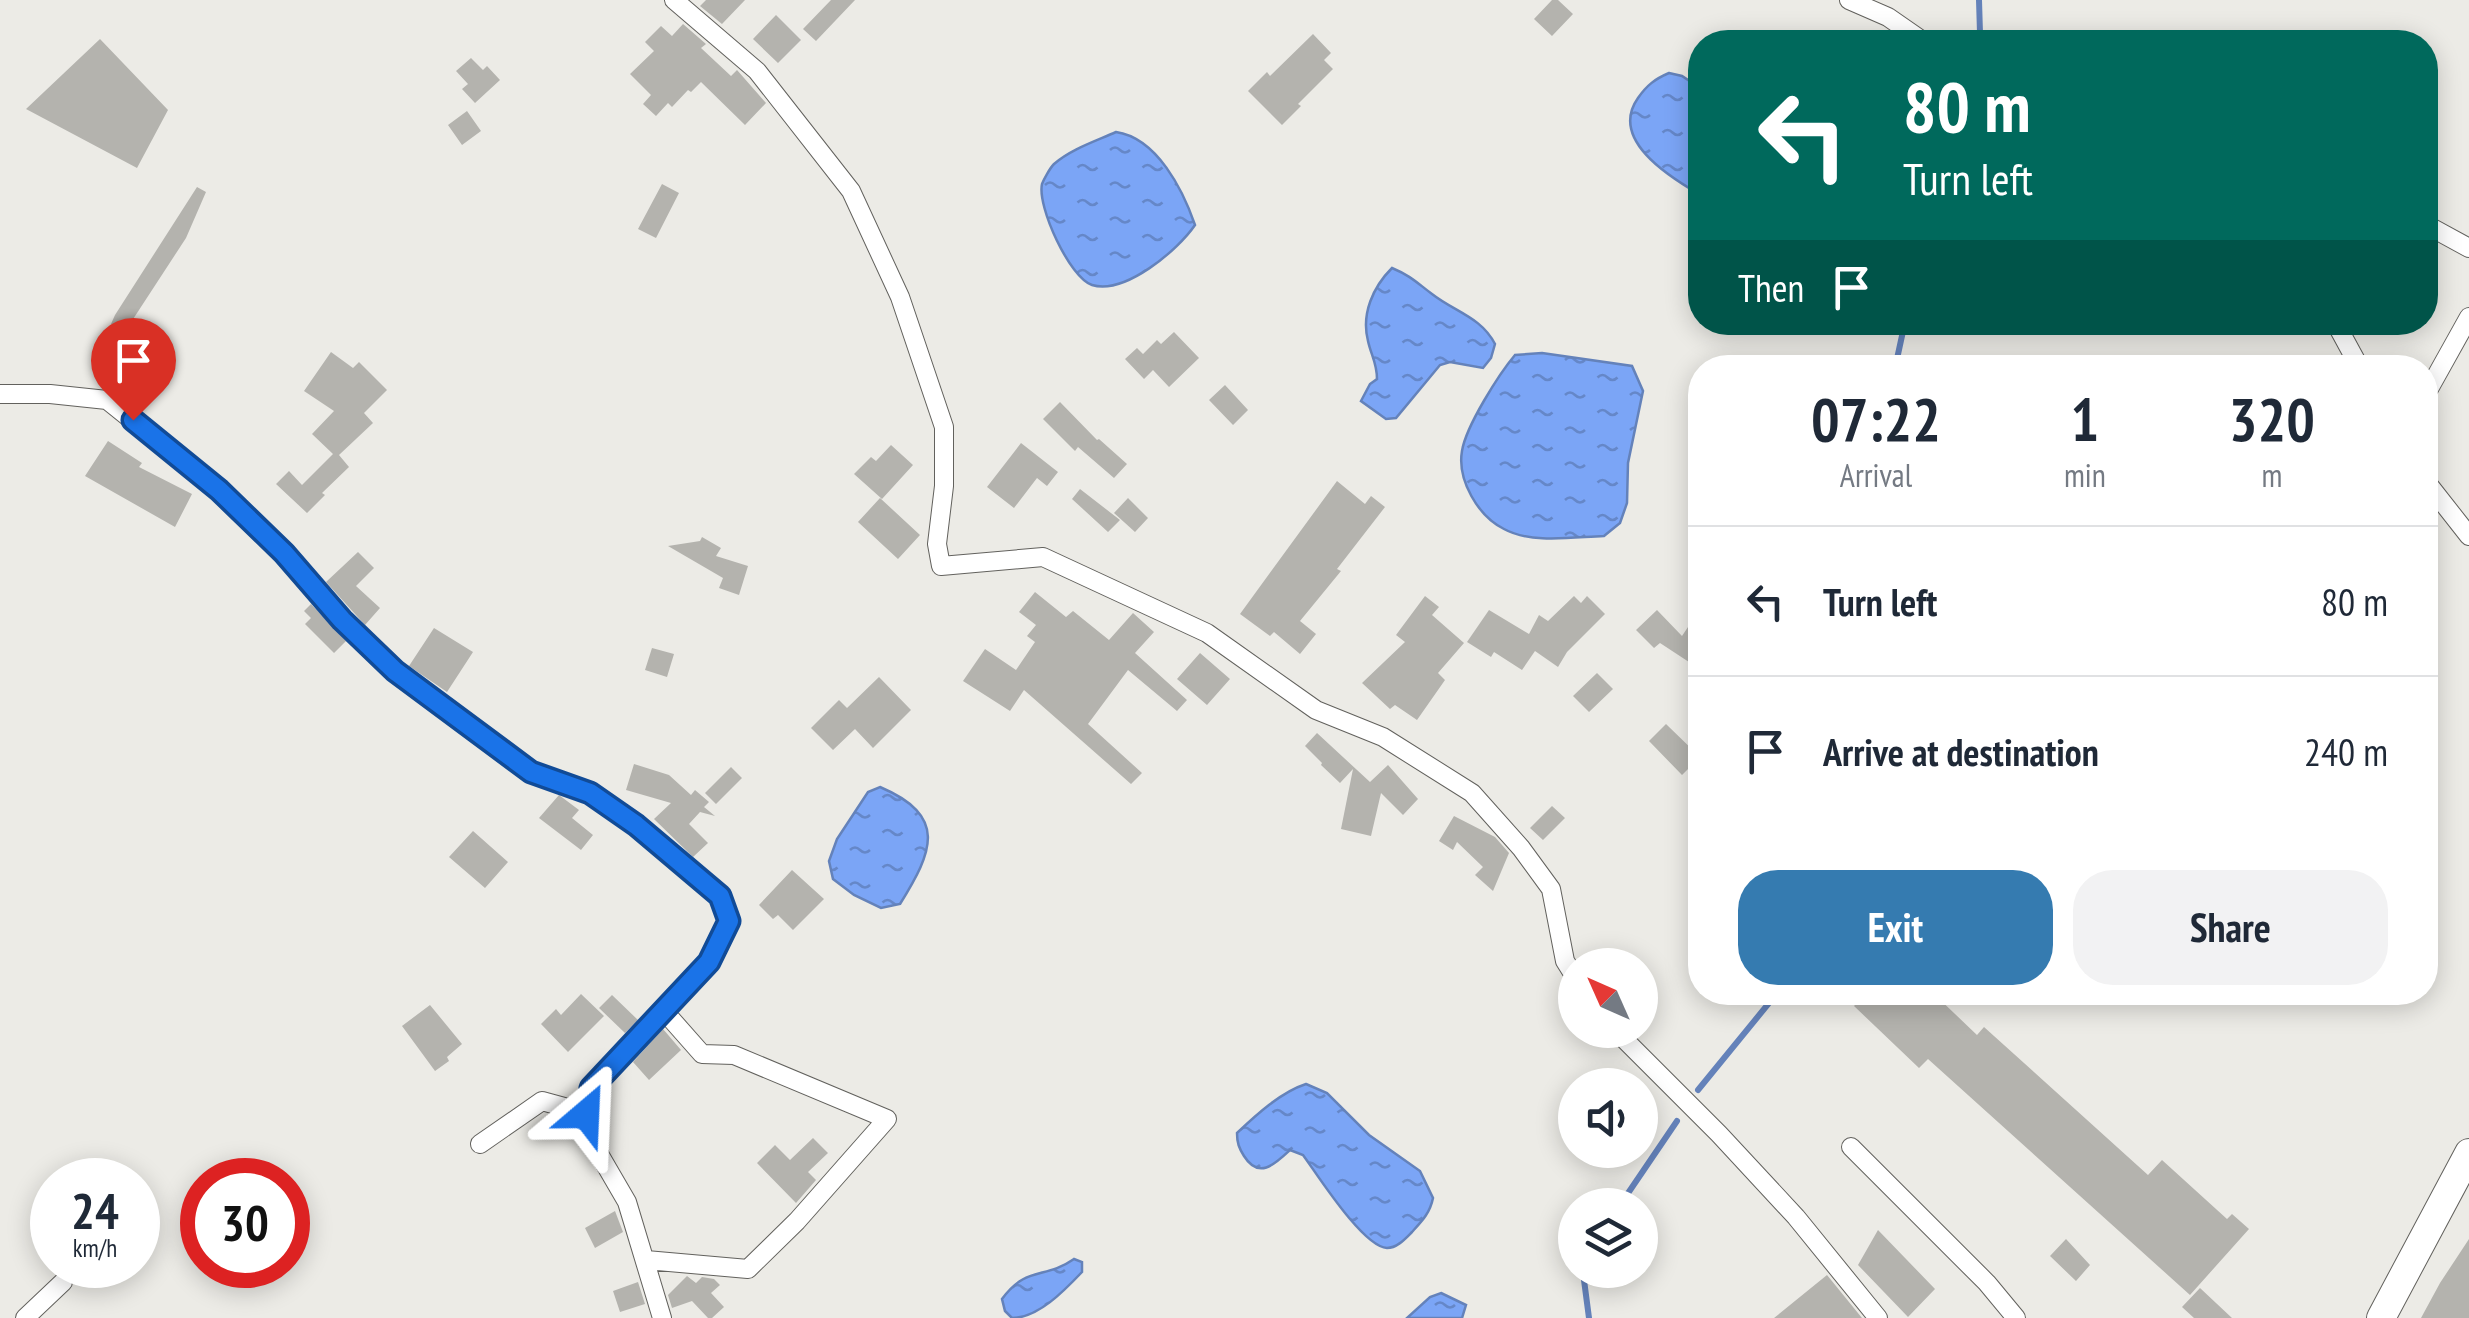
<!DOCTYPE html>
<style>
:root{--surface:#fff;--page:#f2f2f3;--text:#1f2937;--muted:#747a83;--line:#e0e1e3;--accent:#357bb0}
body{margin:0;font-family:"PT Sans Narrow",sans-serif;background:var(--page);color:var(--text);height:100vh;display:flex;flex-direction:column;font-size:38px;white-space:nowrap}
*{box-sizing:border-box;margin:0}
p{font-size:32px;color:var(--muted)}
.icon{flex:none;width:55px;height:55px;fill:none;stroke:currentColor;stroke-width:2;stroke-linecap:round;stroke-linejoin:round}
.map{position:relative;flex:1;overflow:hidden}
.panel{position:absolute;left:1688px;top:355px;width:750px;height:650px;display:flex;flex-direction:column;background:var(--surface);border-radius:40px;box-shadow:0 5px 25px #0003}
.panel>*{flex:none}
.hud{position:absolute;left:1688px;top:30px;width:750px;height:305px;border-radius:40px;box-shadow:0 5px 25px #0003;background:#00695c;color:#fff;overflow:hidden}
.needle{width:65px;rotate:315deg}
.fabs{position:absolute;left:1558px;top:948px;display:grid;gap:20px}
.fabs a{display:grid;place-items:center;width:100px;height:100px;border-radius:50%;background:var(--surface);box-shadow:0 5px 25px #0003;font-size:50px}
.speed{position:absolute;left:30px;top:1158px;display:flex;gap:20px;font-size:50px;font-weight:700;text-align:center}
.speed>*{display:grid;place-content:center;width:130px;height:130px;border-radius:50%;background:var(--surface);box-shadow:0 5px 25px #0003;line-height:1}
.speed small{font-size:25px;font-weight:400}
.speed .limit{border:15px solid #d22;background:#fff;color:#111}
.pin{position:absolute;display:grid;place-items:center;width:85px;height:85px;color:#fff;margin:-102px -42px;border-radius:50% 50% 50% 0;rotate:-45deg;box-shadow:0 0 10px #0007}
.pin .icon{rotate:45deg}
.me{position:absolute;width:110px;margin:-55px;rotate:26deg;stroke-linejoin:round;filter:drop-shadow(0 0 8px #0008)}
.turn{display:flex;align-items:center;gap:35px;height:210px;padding:0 50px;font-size:45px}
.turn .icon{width:130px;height:130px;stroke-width:2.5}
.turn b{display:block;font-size:70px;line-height:85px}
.then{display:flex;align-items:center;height:95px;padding:0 50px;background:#0003;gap:20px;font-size:38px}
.eta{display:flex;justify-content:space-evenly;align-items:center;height:170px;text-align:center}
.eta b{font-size:60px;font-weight:700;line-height:70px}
.primary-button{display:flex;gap:20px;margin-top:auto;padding:20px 50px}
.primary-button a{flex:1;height:115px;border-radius:40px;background:var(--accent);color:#fff;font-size:40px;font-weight:700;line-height:115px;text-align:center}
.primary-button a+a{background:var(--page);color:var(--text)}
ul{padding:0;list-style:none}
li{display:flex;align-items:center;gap:30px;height:150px;padding:0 50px;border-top:2px solid var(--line)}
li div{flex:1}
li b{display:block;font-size:38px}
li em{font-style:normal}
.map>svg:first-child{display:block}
.water{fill:url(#water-ripples);stroke:#6482ba;stroke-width:2.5}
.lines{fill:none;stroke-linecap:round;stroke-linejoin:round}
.stream{stroke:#6482ba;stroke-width:6}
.building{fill:#b4b3ae}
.street-casing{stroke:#62615d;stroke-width:20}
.secondary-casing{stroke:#62615d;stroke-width:30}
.street{stroke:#fff;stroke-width:18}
.secondary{stroke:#fff;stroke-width:28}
.route-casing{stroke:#114b97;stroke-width:25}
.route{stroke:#1a73e8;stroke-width:18}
</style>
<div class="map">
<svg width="2469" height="1318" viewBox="0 0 2469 1318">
<defs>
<pattern id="water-ripples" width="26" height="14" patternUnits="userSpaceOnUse" patternTransform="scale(2.5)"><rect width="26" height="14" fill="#7ba5f6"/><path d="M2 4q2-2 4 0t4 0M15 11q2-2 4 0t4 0" fill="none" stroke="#6587c8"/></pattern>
</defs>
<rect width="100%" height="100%" fill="#ecebe6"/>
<path class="water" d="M1669,73L1682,76L1700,88L1699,194C1668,176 1609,139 1638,98C1647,85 1655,79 1669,73Z
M1116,132C1157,138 1183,190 1195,225C1178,250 1125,295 1092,285C1070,278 1037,207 1042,184C1044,179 1050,168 1054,164C1071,149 1096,141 1116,132Z
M1392,268C1411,276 1416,282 1432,294C1455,312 1481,317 1495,344L1491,358L1483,368L1450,362L1440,365L1396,418L1386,419L1361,401L1370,384L1377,379C1377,363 1371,355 1368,341C1361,314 1373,287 1392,268Z
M1542,353L1632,366L1643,391L1628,463L1627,503L1620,523L1604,536C1574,537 1531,544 1504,529C1478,516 1457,480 1462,451C1466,426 1499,374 1515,355Z
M880,787C948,816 933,851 900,904L881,908L854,895L833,879L829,861L837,839L868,792Z
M1306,1084L1327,1093L1369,1135L1420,1171L1433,1198C1430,1213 1422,1221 1412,1232C1405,1239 1397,1248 1387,1248C1363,1247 1317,1174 1303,1155L1290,1150C1275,1164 1259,1180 1244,1156C1239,1148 1237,1143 1237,1133C1256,1115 1281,1092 1306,1084Z
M1074,1259L1082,1262V1272C1064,1291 1038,1318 1012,1318L1005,1311L1002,1299C1027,1265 1044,1280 1074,1259Z
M1441,1293L1466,1305L1462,1318H1407L1430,1297Z"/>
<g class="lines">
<path class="stream" d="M1979,0L1980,33
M1895,368L1905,322
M1698,1090L1778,992
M1620,1205L1677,1121
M1589,1270L1584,1280L1589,1318"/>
</g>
<path class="building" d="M706,0H745L722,24L700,6Z
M831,0H855L816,41L803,29Z
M1552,0H1558L1573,14L1552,36L1534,19Z
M776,15L801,40L778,63L753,39Z
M683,24L706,44L701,48L731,76L737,70L766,103L745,125L701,82L691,92L688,90L672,107L668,103L656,116L643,104L651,95L630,74L654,51L645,42L661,26L672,36Z
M1313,34L1331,53L1324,60L1333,69L1298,104L1301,106L1282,125L1248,91L1267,72L1270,76Z
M100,39L168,110L137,168L26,109Z
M471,58L483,70L487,66L500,80L475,103L462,89L468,84L456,71Z
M467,111L481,131L462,145L448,125Z
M662,184L679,193L656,238L638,229Z
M197,187L206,192L186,238L124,333L111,324L115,315Z
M1174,332L1199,358L1169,387L1153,370L1144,379L1125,359L1137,348L1143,354L1157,340L1161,344Z
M331,352L353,368L359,362L387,390L364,413L373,423L339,455L349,467L322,493L325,495L307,513L276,484L289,471L302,485L333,454L312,434L334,411L304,391Z
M1225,385L1248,410L1233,425L1209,400Z
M1060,402L1097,440L1099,439L1127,464L1114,478L1078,447L1075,451L1043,419Z
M108,441L142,463L139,467L192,494L175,527L85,476Z
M1021,443L1058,472L1047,486L1037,478L1014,508L987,487Z
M891,445L913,465L882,499L854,474L871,457L876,461Z
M1337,481L1365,504L1371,496L1385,507L1337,569L1341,571L1300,621L1316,634L1300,654L1274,632L1270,636L1240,614Z
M1080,489L1120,520L1108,532L1072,499Z
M880,498L920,535L898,559L858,522Z
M1128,498L1148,518L1135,532L1114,513Z
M702,537L721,548L716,556L748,566L739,595L719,588L723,578L668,546L700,541Z
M358,552L374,568L356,586L380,608L365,625L326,582Z
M1035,592L1066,617L1073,611L1109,640L1133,613L1154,632L1135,653L1187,700L1177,711L1128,670L1088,724L1142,773L1131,784L1024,690L1010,711L963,681L985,649L1016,670L1035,642L1027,636L1036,625L1019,612Z
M1425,596L1439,607L1432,615L1464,643L1438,673L1445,680L1417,720L1395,705L1390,709L1362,683L1405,642L1396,635Z
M1574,596L1581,603L1587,596L1605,614L1567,652L1558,667L1535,651L1522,670L1494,652L1491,657L1467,642L1489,610L1529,634L1539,615L1548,621Z
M311,604L346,641L334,653L305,624L311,618L304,611Z
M1700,609V651L1692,664L1660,643L1654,648L1636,630L1657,610L1682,636Z
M434,628L473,652L447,692L409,666Z
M652,648L674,654L667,677L645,670Z
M1200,653L1230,679L1207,705L1177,679Z
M1597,673L1613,689L1589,712L1573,696Z
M879,677L911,710L873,748L855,729L833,750L811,728L839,700L847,708Z
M1666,724L1700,757L1682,775L1649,741Z
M1317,733L1370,782L1388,765L1418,799L1403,815L1381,793L1371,836L1341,829L1353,769L1340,783L1321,765L1322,763L1305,746Z
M634,764L669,775L691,795L695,790L709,802L704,807L715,816L700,812L689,824L708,843L693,857L654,819L671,803L626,790Z
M731,767L742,778L716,804L705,793Z
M559,795L579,810L572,818L593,835L581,850L539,818Z
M1552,806L1565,818L1543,840L1530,828Z
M1454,816L1495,837L1509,853L1493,891L1475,875L1483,867L1457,842L1453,850L1439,841Z
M473,831L508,862L485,888L449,857Z
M792,870L824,899L793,930L778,915L773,919L759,905Z
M1867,992H1932L1977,1035L1984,1027L2148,1175L2162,1160L2227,1219L2232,1214L2249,1229L2190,1295L1928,1059L1919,1068L1854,1006Z
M581,994L604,1016L568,1052L541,1024L556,1009L561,1015Z
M612,995L638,1020L625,1033L599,1008Z
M430,1005L462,1044L447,1057L449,1061L435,1071L402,1026Z
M663,1029L681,1050L649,1080L633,1062Z
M813,1138L828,1153L808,1172L816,1180L796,1203L757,1163L775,1145L790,1160Z
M615,1211L623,1232L595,1248L585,1228Z
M1878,1230L1935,1289L1908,1317L1858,1265Z
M2066,1239L2090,1265L2076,1281L2050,1256Z
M2469,1239V1318H2421L2440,1283Z
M1827,1275L1862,1318H1774Z
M687,1276L696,1283L702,1277L714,1279L720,1285L711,1293L724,1307L712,1318H708L692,1301L672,1308L668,1295Z
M638,1282L645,1304L620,1312L613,1291Z
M2200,1288L2232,1318H2194L2182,1307Z"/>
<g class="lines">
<g class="street-casing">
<path id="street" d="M674,0L757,71L851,191L900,297L944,427V486L937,544L941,566L1043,557L1207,633L1316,710L1383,737L1472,793L1521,848L1551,889L1565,961L1575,977
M1849,0L1888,17L1924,42
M2425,224L2469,248
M2335,322L2360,368
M0,394H50L107,400L219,490L284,553L342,620L395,671L531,772L590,793L636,825L720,896L729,921L709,962L591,1088L584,1128L627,1202L662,1318
M2425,396L2469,317
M2425,480L2469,536
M1615,1030L1719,1134L1796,1217L1878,1318
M480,1144L542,1101L586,1113
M1851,1147L1987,1283L2016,1318
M646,1260L748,1269L797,1221L887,1119L734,1055L702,1054L664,1011
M25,1318L63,1282"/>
</g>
<g class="secondary-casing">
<path id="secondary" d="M2381,1318L2469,1153"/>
</g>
<use href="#street" class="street"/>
<use href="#secondary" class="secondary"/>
</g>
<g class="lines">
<g class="route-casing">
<path id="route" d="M133,420L219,490L284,553L342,620L395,671L531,772L590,793L636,825L720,896L729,921L709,962L591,1088L586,1114"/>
</g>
<use href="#route" class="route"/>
</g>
</svg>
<div class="fabs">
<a><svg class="needle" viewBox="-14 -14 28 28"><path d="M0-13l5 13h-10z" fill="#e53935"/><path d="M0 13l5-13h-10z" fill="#747a83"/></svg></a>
<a><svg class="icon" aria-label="sound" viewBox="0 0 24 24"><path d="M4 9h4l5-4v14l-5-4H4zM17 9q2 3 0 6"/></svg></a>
<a><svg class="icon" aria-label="layers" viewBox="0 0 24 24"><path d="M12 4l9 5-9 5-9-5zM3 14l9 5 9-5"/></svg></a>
</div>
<div class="speed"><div>24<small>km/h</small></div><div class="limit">30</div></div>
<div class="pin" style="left:133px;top:420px;background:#d93025"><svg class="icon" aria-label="arrive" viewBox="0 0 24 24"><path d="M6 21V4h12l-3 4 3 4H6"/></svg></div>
<svg class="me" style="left:586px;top:1114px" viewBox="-20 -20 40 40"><path d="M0-17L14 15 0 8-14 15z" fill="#1a73e8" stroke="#fff" stroke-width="4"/></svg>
<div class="hud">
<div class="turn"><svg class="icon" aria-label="left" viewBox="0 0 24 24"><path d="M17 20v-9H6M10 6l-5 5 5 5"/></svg><div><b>80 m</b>Turn left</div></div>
<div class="then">Then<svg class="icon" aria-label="arrive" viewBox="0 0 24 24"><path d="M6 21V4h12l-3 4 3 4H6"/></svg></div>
</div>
<section class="panel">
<div class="eta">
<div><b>07:22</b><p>Arrival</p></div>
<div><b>1</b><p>min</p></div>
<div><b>320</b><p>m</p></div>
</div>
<ul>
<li><svg class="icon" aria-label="left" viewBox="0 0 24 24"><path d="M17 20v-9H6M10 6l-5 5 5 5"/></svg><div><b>Turn left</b></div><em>80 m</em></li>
<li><svg class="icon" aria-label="arrive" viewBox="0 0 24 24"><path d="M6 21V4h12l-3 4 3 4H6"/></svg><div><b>Arrive at destination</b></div><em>240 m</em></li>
</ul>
<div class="primary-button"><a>Exit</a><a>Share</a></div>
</section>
</div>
